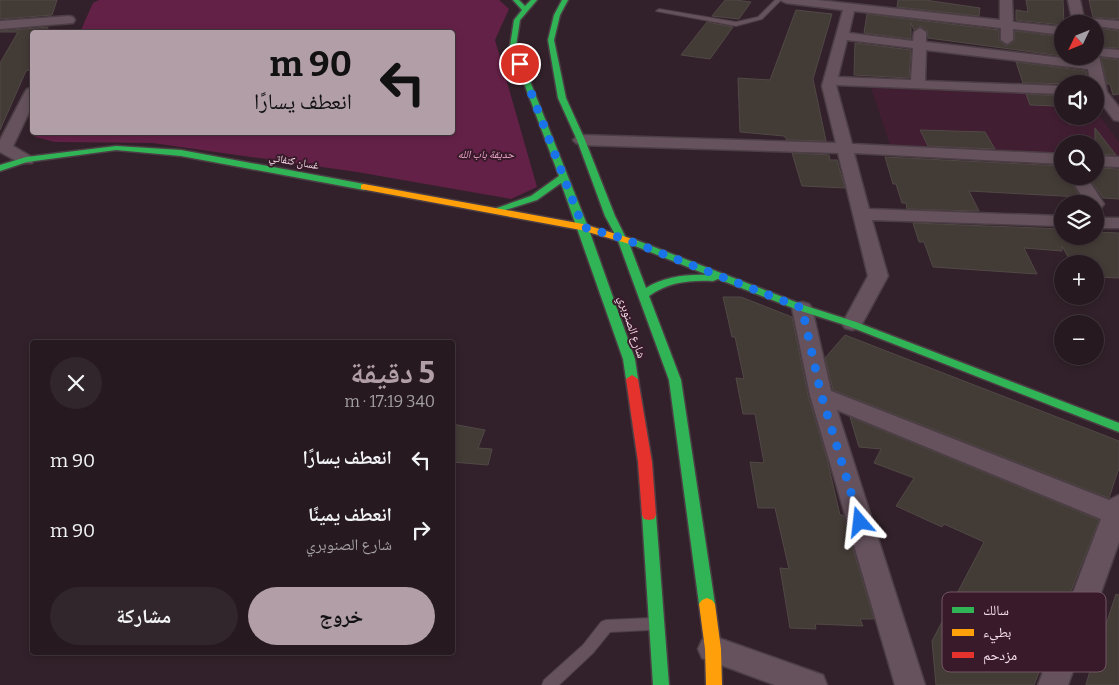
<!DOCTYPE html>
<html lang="ar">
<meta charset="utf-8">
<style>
:root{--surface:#261920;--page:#32262d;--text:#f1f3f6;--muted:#a4a0a5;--line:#42383e;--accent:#b29ea7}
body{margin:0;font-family:Bitter,"Noto Naskh Arabic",serif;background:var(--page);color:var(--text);direction:rtl;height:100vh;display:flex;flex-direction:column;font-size:19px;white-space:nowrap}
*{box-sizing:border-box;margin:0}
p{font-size:16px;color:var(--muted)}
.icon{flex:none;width:28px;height:28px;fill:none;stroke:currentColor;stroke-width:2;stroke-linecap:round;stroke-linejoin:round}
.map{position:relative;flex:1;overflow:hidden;direction:ltr}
.panel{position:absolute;left:30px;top:340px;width:425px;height:315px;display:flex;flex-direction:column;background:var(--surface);border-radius:5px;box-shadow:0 2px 8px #0003,0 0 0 1px var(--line);direction:rtl}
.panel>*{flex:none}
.top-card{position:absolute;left:30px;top:30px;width:425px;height:105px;border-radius:5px;box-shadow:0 2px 8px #0003,0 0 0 1px var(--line);direction:rtl;background:#b29ea7;color:#111;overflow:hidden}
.needle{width:32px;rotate:227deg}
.buttons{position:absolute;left:1054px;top:15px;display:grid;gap:10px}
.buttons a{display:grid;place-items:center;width:50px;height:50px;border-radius:50%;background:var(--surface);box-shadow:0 2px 8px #0003,0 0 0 1px var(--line);font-size:25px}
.pin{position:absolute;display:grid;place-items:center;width:42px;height:42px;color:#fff;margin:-21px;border:2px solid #fff;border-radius:50%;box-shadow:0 1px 5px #0007}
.me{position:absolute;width:55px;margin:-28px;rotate:343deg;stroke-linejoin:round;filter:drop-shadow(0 0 4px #0008)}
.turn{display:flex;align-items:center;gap:18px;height:105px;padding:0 20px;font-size:22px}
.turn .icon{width:65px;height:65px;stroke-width:2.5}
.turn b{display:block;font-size:35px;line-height:42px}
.round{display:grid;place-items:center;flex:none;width:52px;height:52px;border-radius:26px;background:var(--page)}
.summary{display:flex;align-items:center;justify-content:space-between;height:85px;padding:0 20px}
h1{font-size:30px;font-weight:700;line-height:38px;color:var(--accent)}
.action{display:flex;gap:10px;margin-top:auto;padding:10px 20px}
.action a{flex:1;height:58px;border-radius:30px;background:var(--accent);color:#111;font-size:20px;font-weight:700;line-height:58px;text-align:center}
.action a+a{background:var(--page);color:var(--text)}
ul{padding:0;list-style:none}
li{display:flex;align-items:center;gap:15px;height:70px;padding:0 20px}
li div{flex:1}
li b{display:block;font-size:19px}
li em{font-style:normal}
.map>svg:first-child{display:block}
.built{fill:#421e32}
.green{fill:#642147}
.building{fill:#433b36;stroke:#514946}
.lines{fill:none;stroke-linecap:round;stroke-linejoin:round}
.lane-casing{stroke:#4c3e45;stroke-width:2}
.street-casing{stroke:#4c3e45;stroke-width:3}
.fast-casing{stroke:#4c3e45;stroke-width:3}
.slow-casing{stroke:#4c3e45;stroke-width:3}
.jam-casing{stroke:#4c3e45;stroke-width:3}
.lane{fill:#65525c;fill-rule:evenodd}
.street{fill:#65525c;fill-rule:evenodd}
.fast{fill:#30b455;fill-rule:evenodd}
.slow{fill:#ff9f0a;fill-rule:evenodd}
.jam{fill:#e5322d;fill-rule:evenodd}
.route{stroke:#1a73e8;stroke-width:9;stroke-dasharray:0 16.2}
.labels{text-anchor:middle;stroke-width:4;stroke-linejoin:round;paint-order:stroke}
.far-park-label{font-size:11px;font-style:italic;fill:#f3accf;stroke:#391a2a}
.far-street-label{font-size:11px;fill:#f7e1eb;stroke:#391a2a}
.street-label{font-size:12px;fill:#f7e1eb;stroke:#391a2a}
.key{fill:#391a2a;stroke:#725664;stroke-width:1}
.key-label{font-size:14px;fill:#f7e1eb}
</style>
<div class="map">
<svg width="1119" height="685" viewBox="0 0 1119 685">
<rect width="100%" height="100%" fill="#32212a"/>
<path class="built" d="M871,88L1062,94V116H1095V110L1119,142V156L1095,154V144H1062V153L890,145Z"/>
<path class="green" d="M99,0H499L509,9L495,40L537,187L511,199L357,172L153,143L55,142L35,137L37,132H452V32H80L93,3Z"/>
<path class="building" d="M0,0H57L52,15L0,19Z
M725,0H735L751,2L739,19L712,16Z
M898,0H925L980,8L979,16L897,7Z
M1026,0H1063L1064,24L1062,25L1016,20V10L1028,12Z
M1089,0H1119V19L1093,17Z
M796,10L832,14L813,79L826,141L787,140L784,136L740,132L738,78L770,80Z
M867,14L999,30V40L1006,46L1014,42L1015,31L1062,37V56L928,38L927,30L921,26L914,30L911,23V39L864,33Z
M707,22L733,27L710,59L681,55Z
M48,27L47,32H32V61L29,70L26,71L0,130V63L18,32H0V31Z
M1096,28L1119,31V48L1101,47Z
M855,43L911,50L909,78L854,75Z
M1101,58L1119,60V94L1113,95L1110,84H1107Z
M1016,62L1086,71L1089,84L1023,83Z
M1026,94L1062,96V116L1055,106L1030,105Z
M1063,116H1081L1085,125L1069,124Z
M1095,128L1116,155L1095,154Z
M920,130L985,132L995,149L928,146Z
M792,153L829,155L830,160H837L845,188L802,186Z
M885,157L1062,166V176H1068L1080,197L969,191L979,211L907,209L906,203H902L896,184H893Z
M1095,168L1119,169V199L1103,198L1088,176H1095Z
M913,223L1062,229V236H1095V232L1119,233V278L1095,277V264H1072L1062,246V251L1024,248L1037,274L933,267L924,242H919Z
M723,297H741L792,317L808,395L827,459L840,515H843L874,619H860L863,626L815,624L816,629L790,628L780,568L789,569L775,508H758L750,462L764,463L755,414H743L736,378L744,379L735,337H732Z
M845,335L1119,441V468L1109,498L833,390L825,358Z
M850,417L1099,520L1034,685H936L932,641L984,542L944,524L942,527L896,506L914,478L874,463L881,449L859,447Z
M452,424L485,430L478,448L492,449L488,465L452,462Z
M1116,594L1119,595V685H1086L1097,645L1099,646Z"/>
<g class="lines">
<g class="lane-casing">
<path id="lane" d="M775,0H781L762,19L736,26L656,11L659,9L736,22L758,17Z
M650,618L655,620L657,624L655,628L650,630L610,632L593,653L559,685H542L544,680L583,645L601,622L606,620Z"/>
</g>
<g class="street-casing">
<path id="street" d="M780,0H817L1000,20V0H1012L1013,22L1062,27V35L1013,29V40L1007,44L1001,40V28L854,11L849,33L913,41L914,32L920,28L926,32V42L1087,61L1085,56H1095V48L1119,50V58L1099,56L1107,92L1119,107V121L1114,120L1095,95V84H1091L1088,69L926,50L925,81L1062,86V94L836,85L852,144L1062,154V164L854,153L869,209L1062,216V226L872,220L888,276L862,324L859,328L852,330L845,328L842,324L868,276L838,153L581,145L576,143L573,140L576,137L581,135L836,143L822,86L843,10L786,3ZM847,40L913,48L911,80L838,77Z
M1068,0H1080L1084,18L1119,21V29L1095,26V24H1073Z
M69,16L73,17L75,20L73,23L0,29V21Z
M32,88V106L13,146L32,157L34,160L32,163H20L0,152V140L25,92L27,89Z
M1095,156L1119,157V167L1095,166Z
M1070,176H1086L1104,204L1101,208L1095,209V204H1086Z
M1095,218H1119V228H1095Z
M802,302L809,304L812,308L831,391L1109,500L1119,495V542L1068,685H1038L1101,519L837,410L925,685H895L810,395L792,308L795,304Z
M713,636L823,675L827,685H775L702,658L698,649L702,640Z"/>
</g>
<g class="fast-casing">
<path id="fast" d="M513,0H519L525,6L531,0H537L520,20L516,46L588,227L635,359L638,379L636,382L632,383L626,379L623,359L561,183L537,200L499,212L494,209L531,196L559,176L510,46L514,20L522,10Z
M562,0H568L560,15L554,40L566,98L585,140L615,216L628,242L633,239L636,240L806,306L856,322L1119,423V432L848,326L798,310L718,279L713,281C689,280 669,282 649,296L681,380L715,604L712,608L707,610L702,608L699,604L669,380L617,238L605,216L577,140L558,98L548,40L554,15ZM629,243L630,244L708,275C686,274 664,277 646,288Z
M116,146L181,150L364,184L368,187L364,190L181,156L116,150L27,162L0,171V165L26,157Z
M649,510L654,511L656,515L669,685H653L642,515L644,511Z"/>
</g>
<g class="slow-casing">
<path id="slow" d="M364,184L583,224L636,240L638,242L633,245L581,230L361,189V185Z
M707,598L712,600L715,604L721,649L722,685H706L705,649L699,604L702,600Z"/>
</g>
<g class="jam-casing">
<path id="jam" d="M632,375L638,379L652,462L656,515L654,519L649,520L644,519L642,515L638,462L626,379Z"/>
</g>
<use href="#lane" class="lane"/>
<use href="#street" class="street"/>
<use href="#fast" class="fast"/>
<use href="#slow" class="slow"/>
<use href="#jam" class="jam"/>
</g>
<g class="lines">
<path class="route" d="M520,64L583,227L622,238L802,308L821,394L860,522"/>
</g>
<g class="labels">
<g class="far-park-label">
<text x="486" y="158">حديقة باب الله</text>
</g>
<g class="far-street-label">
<text transform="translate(294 161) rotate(10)" y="4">غسان كنفاتي</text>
</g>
<g class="street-label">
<text transform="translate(632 327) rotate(72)" y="4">شارع الصنوبري</text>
</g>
</g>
<rect x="942" y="592" width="164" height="80" rx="8" class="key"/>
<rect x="952" y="607" width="22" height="6" fill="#30b455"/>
<rect x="952" y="629" width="22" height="7" fill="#ff9f0a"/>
<rect x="952" y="652" width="22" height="6" fill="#e5322d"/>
<g class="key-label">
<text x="983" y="615">سالك</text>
<text x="983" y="637">بطيء</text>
<text x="983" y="660">مزدحم</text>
</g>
</svg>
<div class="buttons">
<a><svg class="needle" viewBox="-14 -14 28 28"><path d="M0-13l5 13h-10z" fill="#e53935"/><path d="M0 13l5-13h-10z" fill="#a4a0a5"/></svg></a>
<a><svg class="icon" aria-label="sound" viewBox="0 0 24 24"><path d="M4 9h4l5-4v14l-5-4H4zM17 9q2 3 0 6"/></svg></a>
<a><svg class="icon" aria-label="search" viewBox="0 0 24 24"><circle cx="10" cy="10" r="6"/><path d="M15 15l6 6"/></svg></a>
<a><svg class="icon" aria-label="layers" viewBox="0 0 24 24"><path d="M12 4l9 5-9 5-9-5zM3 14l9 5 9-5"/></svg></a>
<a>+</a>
<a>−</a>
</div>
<div class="pin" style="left:520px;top:64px;background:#d93025"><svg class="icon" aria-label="arrive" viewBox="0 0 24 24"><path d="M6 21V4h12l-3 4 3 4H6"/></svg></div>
<svg class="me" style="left:860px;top:522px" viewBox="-20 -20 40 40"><path d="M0-17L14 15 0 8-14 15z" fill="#1a73e8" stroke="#fff" stroke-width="4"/></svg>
<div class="top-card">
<div class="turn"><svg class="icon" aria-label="left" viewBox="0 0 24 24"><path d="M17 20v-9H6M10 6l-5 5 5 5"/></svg><div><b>90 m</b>انعطف يسارًا</div></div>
</div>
<section class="panel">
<div class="summary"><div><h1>5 دقيقة</h1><p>340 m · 17:19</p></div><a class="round"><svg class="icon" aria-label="close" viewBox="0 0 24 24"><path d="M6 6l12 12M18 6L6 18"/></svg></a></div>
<ul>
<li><svg class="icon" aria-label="left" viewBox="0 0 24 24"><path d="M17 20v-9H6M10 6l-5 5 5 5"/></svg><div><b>انعطف يسارًا</b></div><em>90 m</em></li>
<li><svg class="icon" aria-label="right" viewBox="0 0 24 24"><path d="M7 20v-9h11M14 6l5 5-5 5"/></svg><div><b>انعطف يمينًا</b><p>شارع الصنوبري</p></div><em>90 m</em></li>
</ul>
<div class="action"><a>خروج</a><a>مشاركة</a></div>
</section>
</div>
